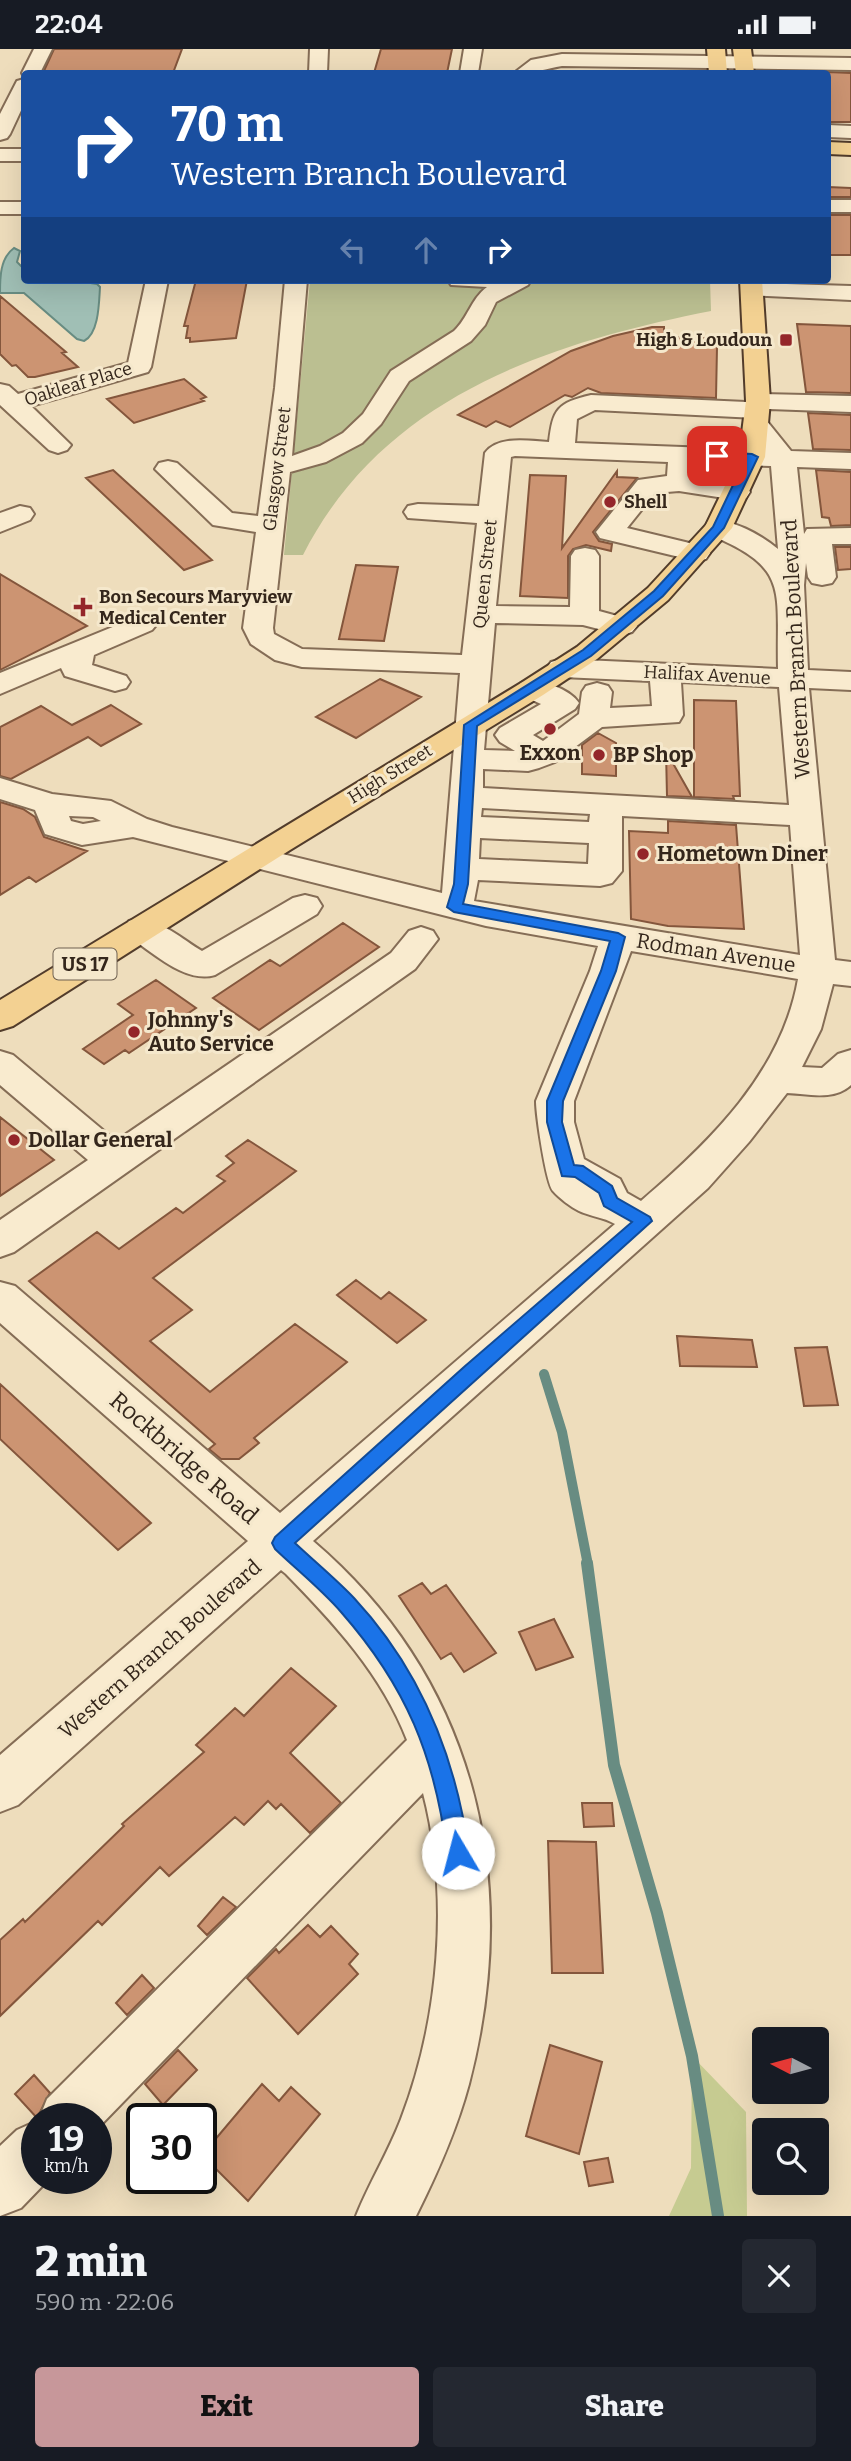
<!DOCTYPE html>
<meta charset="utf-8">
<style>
:root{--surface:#171b24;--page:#242831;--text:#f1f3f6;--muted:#9ea1a6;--accent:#c7979a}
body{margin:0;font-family:Bitter,serif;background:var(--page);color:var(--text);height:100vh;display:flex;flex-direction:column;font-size:26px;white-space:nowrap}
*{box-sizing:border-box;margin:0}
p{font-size:23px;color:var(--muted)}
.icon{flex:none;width:38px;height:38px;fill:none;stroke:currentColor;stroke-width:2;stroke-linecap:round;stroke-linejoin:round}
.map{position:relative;height:2167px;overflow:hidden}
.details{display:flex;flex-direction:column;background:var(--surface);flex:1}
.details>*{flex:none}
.hud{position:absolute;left:21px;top:21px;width:810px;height:214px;border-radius:7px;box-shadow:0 7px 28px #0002;background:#1a4fa0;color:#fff;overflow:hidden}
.needle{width:46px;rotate:276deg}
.controls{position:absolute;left:752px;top:1978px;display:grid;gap:14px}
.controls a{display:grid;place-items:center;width:77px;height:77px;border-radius:7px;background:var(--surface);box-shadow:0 7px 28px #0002;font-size:35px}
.speed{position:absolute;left:21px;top:2054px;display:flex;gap:14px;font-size:35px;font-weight:700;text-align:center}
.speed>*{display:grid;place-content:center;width:91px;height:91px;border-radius:50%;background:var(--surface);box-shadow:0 7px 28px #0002;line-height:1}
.speed small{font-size:18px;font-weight:400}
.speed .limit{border:4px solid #111;border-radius:10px;background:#fff;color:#111}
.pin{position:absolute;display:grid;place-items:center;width:60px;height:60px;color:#fff;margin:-30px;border-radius:14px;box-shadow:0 4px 10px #0006}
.me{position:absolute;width:77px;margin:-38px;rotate:352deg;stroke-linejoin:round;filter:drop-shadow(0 0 5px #0008)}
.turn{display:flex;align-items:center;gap:24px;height:147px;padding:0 35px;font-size:32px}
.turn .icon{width:91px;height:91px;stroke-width:2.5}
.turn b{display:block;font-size:49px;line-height:60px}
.lanes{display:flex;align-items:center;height:66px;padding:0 35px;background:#0003;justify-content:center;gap:35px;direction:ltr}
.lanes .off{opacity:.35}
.round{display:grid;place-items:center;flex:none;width:74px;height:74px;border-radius:7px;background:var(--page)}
.head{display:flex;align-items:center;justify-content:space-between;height:119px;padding:0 35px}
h1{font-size:42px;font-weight:800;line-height:52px}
.primary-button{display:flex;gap:14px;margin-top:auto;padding:14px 35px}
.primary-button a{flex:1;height:80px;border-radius:7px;background:var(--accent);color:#111;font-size:28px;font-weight:800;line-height:80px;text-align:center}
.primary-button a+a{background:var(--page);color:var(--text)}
.status{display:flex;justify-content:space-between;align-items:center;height:49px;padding:0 35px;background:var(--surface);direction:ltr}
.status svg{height:19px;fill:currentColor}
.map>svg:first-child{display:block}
.green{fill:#c6cb91}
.cemetery{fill:#bbbf91}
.water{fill:#a0bfb5;stroke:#688c82;stroke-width:2}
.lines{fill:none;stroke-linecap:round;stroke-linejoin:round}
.stream-far1{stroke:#688c82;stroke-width:10}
.stream{stroke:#688c82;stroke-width:12}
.building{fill:#cc9472;stroke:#84563c;stroke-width:2}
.minor-casing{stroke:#856d56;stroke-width:4}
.major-casing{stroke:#523c2b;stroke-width:4}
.minor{fill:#f9ebcf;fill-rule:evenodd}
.major{fill:#f3d192;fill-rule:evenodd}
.route{fill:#1a73e8;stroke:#114b97;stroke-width:2}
.poi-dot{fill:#94262a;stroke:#f5e8cc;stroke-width:2.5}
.labels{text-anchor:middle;stroke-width:6;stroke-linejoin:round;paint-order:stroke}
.far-poi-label{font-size:18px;font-weight:bold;fill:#34261b;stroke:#f5e8cc;text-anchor:start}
.far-street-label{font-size:18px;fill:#34261b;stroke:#f5e8cc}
.shield{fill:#f5e8cc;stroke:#6e6050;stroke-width:2}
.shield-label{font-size:19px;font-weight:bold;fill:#34261b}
.street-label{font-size:21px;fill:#34261b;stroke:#f5e8cc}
.poi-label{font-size:21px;font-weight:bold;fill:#34261b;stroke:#f5e8cc;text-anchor:start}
.near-street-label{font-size:24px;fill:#34261b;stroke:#f5e8cc}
</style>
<div class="status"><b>22:04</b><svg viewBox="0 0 49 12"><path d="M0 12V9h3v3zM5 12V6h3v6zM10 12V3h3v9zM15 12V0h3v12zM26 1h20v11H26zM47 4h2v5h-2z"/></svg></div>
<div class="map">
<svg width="851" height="2167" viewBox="0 0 851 2167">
<rect width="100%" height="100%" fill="#eeddbc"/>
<path class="green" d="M692,2007L746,2063L747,2167H669L691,2119Z"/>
<path class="cemetery" d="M310,231H710L711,262C548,294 383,348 303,506H284Z"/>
<path class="water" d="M14,199L20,202L17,213L24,220V231H71L97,235L100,238C99,253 99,285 84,292L77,290L24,244H0C0,229 0,209 14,199Z"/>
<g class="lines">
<path class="stream-far1" d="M544,1325L562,1383L588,1516"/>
<path class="stream" d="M587,1514L614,1716L657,1864L692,2007L718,2167"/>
</g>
<path class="building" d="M54,0H182L173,24H43Z
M381,0H452L447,24H374Z
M828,23L851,24V73H828Z
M828,138L851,139V148H828Z
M828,166H851V206H828Z
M196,231H247L236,289L190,293V289H186L188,277H184Z
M0,247L66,303L62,304L78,318L35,328H28L16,316L12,317L0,305Z
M797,275L851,277V344L806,343Z
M652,278H664V288L707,289V298H717L716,349L601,344L588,339L572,348L565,346L510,378L496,372L486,378L458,366L571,302L613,287Z
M184,330L206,348L201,350L204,352L134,374L107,350Z
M808,364L851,366V401L813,400Z
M113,421L212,511L184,521L86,429Z
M816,421L851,423V476L831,477L829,469L822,468Z
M617,422V428L637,429L593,483L599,492L612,495L611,502L586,496L573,500L568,507V549L520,547L530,426L566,427L562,499Z
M835,498H851V520L838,521Z
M356,516L398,518L384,592L339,590Z
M0,525L87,577L0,621Z
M380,630L421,648L356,689L316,668Z
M694,651L736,652L740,747H733L734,750L694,748Z
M111,656L141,675L101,697L88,688L11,730L0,727V678L41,657L72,676Z
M598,684L616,694V727L582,725V696Z
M666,702L692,748L667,747Z
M0,753L23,760L35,768L44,788L87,802L36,833L29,828L0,846Z
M668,772L736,776L744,880L668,877L631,870L629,782L668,784Z
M343,874L379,898L259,981L213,949L270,911L280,917Z
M156,931L196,959L129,1004L125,1001L104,1015L83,1000L133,966L118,955Z
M0,1068L54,1111L0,1147Z
M248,1091L296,1122L153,1229L192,1261L150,1292L210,1343L295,1275L347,1313L254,1389L259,1394L239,1410H221L209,1400L215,1395L29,1232L97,1183L119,1200L176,1159L183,1164L225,1132L217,1127L234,1114L226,1107Z
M356,1231L381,1250L389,1243L426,1271L397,1294L337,1246Z
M677,1287L752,1291L757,1318L680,1317Z
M827,1298L838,1356L804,1357L795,1299Z
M0,1335L151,1474L118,1501L0,1390Z
M422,1534L431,1545L446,1536L496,1604L464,1623L451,1604L441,1610L399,1547Z
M554,1570L573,1608L536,1621L519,1583Z
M291,1619L336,1657L290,1704L341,1754L310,1784L281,1755L276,1760L268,1752L244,1776L235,1768L169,1827L160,1818L102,1876L98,1872L0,1967V1891L23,1870L25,1873L124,1777L122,1775L204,1703L196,1696L235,1659L244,1667Z
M582,1754H612L614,1777L584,1778Z
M548,1792L596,1793L603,1924H552Z
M223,1848L236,1858L207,1886L198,1877Z
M308,1876L320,1888L331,1877L358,1905L349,1915L358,1925L298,1985L247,1929L276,1900L279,1904Z
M142,1926L154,1939L127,1966L116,1954Z
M550,1996L602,2013L579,2105L526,2087Z
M178,2001L197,2021L163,2056L145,2035Z
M34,2026L50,2044L37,2069L15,2045Z
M262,2035L279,2052L291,2038L320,2065L248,2152L202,2106Z
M608,2109L613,2133L589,2137L584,2113Z"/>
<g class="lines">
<g class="minor-casing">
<path id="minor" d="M34,0H52L40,24H24V28L22,24Z
M310,0H328L327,24H309Z
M464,0H482L478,24H460Z
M562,5L851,9V21L562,17C545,20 531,25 514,24L531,11Z
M24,30V55L10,85L7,89L0,91V65L17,32Z
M828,76L851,77V89L828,88Z
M0,100H24V112H0Z
M828,151H851V163H828Z
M0,153H24V165H0Z
M146,231H168L151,318L148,323L31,357L71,396L67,401L58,404L49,401L0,356V335L9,337L18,345L128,314Z
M285,231H307L292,407L320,397L343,384L363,365L391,322L454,282C468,269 471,250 487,238L451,236L448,231H531L528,236L496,253L485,276L471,292L409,332L381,375L362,394L326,413L290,423L273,579L274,585L302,600L462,606L477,474L408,469L404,463L408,457L418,455L479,457L485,404C498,386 530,392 549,393C553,360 557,354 591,346L746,353L749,347L758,345L851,347V363L769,360L766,366L757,368L766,371L791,402L851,404V420L797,418L804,485L807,480L851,479V495H832L836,528L832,534L822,536L812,534L808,528L806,514L804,536L808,621L851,623V641L809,639L835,911L851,913V937L833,935L821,980L802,1018L822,1019L838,1005L851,1001V1036C834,1052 808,1045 787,1044L749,1093L708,1139L313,1492C476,1631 522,1831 469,2035C457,2080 437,2125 416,2167H356C369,2134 388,2104 401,2070C439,1971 450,1848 423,1744L96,2081V2070H39L47,2050L407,1691C382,1626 334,1574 286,1525L281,1521L18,1756L0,1763V1706L248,1492L0,1274V1233L15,1237L280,1464L615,1175C603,1168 592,1168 579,1162C571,1158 559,1149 553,1142C546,1134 536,1066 536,1052L590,922L598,897L486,877L133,788L82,796L45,785L35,761L0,750V729L52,745L111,752L147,770L172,778L442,844L460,624L302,618L275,611L251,595L243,579L256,483L213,476L155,420L159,414L168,412L177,414L232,464L258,467L275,339ZM595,361L756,369L748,371L744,376L763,401L575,394L577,370ZM515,407L668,413L667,427L638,431L596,483L600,489L696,512L706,510L710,504L706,498L627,479L655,444L679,442L737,451L746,449L750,443L746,437L693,428L694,414L771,417L778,500C761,486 731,468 708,473L704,479L708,485C791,519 776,540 778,620L562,610L551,613L547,619L551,625L562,628L650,632L652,657L610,659L612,643L608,637L597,634L586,637L582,643L579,665L543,692L533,686L575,660L579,654C569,639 539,629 521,634L517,640L521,646L541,655L500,679L495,686L500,693L515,702L484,701L495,574L583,576L622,586L632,583L637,577L632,571L599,562V507L595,501L585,499L575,501L571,507L570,558L496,557L511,408ZM681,633L779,638L789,756L483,739V720L528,722L539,719L555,713L602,678L679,673L683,666ZM482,759L590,765L589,773L481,768ZM69,767L93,768L101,772L83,775L71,772ZM622,767L790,776L800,906L474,852L478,831L600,837L612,834L622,822ZM480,789L589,794L588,815L479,810ZM631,902L798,930C782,1023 710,1093 641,1152L627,1144L620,1130L584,1110L574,1073V1052Z
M752,234L851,237V251L744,246L741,241L744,236Z
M20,457L30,459L34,465L30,471L0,483V464Z
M142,566L152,569L157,575L152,581L94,606L92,616L126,627L130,633L126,639L115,642L65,627L61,619L0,645V624Z
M305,846L317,849L322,857L317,865L215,926C185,935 153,903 129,888L124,880L129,872C155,865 180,889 202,902L293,849Z
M421,878L433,882L438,890L415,920L14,1203L0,1208V1171L88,1111L0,1036V1002L13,1006L116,1092L391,904L409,882Z
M37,2072V2130H49L21,2159L0,2167V2097L17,2081Z"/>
</g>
<g class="major-casing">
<path id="major" d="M707,0H725L727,24H709Z
M733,0H751L754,24H736Z
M828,93L851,94V106L828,105Z
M740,231H762L770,352L765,408L732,479L668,551L597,610L543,646L290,801L13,977L0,981V951L521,634L577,598L648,539L706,476L739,408L746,352Z"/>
</g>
<use href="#minor" class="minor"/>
<use href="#major" class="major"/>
</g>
<path class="route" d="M717,403L752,405L758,408L724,479L663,547L591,607L477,677L468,835L463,855L618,884L625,888L616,922L563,1052L562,1073L574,1116L583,1117L612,1137L617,1149L650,1168L652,1172L295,1494C314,1512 336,1530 354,1549C420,1620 456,1709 469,1804L466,1812L458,1815L451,1812L447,1804C435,1707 406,1637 341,1563C321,1540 297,1521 275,1500L272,1494L275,1488L464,1318L632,1173L604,1157L599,1144L575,1128L562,1127L547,1073V1052L601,922L610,892L454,863L447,858L454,835L464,676L583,601L654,542L713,478L745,411L713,409V404Z"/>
<g class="poi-dot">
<rect x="779" y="284" width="14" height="14" rx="3.5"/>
<circle cx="610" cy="453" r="7"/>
<path d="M79.5 547.5h7v7h7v7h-7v7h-7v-7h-7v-7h7z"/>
<circle cx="550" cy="680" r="7"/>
<circle cx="599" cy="706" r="7"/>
<circle cx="643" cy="805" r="7"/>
<circle cx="134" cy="983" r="7"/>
<circle cx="14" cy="1091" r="7"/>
</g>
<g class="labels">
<g class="far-poi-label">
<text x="772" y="297" text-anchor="end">High &amp; Loudoun</text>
<text x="624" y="459">Shell</text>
<text x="99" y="554">Bon Secours Maryview<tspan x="99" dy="21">Medical Center</tspan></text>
</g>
<g class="far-street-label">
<text transform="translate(78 335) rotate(-17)" y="6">Oakleaf Place</text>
<text transform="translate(277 420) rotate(-83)" y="6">Glasgow Street</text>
<text transform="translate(485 525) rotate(-84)" y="6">Queen Street</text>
<text transform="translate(707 626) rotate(3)" y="6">Halifax Avenue</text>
<text transform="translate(390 725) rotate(-32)" y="6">High Street</text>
</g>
<rect class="shield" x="53.5" y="899.5" width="63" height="31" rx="5"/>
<g class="shield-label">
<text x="85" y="922">US 17</text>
</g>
<g class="street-label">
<text transform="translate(796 600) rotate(-93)" y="7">Western Branch Boulevard</text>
<text transform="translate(716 904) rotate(9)" y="7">Rodman Avenue</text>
<text transform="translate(160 1600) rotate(-41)" y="7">Western Branch Boulevard</text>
</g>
<g class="poi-label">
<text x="550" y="711" text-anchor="middle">Exxon</text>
<text x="613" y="713">BP Shop</text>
<text x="657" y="812">Hometown Diner</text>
<text x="148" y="978">Johnny's<tspan x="148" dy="24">Auto Service</tspan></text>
<text x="28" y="1098">Dollar General</text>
</g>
<g class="near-street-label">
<text transform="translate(184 1409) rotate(41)" y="8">Rockbridge Road</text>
</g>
</g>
</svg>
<div class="controls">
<a><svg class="needle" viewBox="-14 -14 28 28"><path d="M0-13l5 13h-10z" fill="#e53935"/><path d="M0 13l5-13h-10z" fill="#9ea1a6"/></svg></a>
<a><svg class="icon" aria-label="search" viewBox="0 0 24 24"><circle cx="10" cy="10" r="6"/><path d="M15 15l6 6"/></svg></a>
</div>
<div class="speed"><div>19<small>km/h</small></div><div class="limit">30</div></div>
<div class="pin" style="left:717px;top:407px;background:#d93025"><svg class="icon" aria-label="arrive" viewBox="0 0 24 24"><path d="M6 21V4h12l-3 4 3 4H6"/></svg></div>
<svg class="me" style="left:458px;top:1804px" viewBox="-20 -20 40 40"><circle r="19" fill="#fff"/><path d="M0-13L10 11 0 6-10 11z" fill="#1a73e8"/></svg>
<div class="hud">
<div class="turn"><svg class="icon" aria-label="right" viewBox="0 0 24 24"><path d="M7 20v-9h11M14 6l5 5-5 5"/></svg><div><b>70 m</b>Western Branch Boulevard</div></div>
<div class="lanes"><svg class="icon off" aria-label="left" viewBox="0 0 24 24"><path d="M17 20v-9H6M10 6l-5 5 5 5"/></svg><svg class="icon off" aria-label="ahead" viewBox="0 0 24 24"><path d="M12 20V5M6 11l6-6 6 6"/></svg><svg class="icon" aria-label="right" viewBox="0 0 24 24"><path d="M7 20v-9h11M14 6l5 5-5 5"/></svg></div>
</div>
</div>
<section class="details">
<div class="head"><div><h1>2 min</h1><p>590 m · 22:06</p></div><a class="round"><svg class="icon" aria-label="close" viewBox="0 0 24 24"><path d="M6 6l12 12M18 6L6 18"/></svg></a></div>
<div class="primary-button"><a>Exit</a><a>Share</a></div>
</section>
